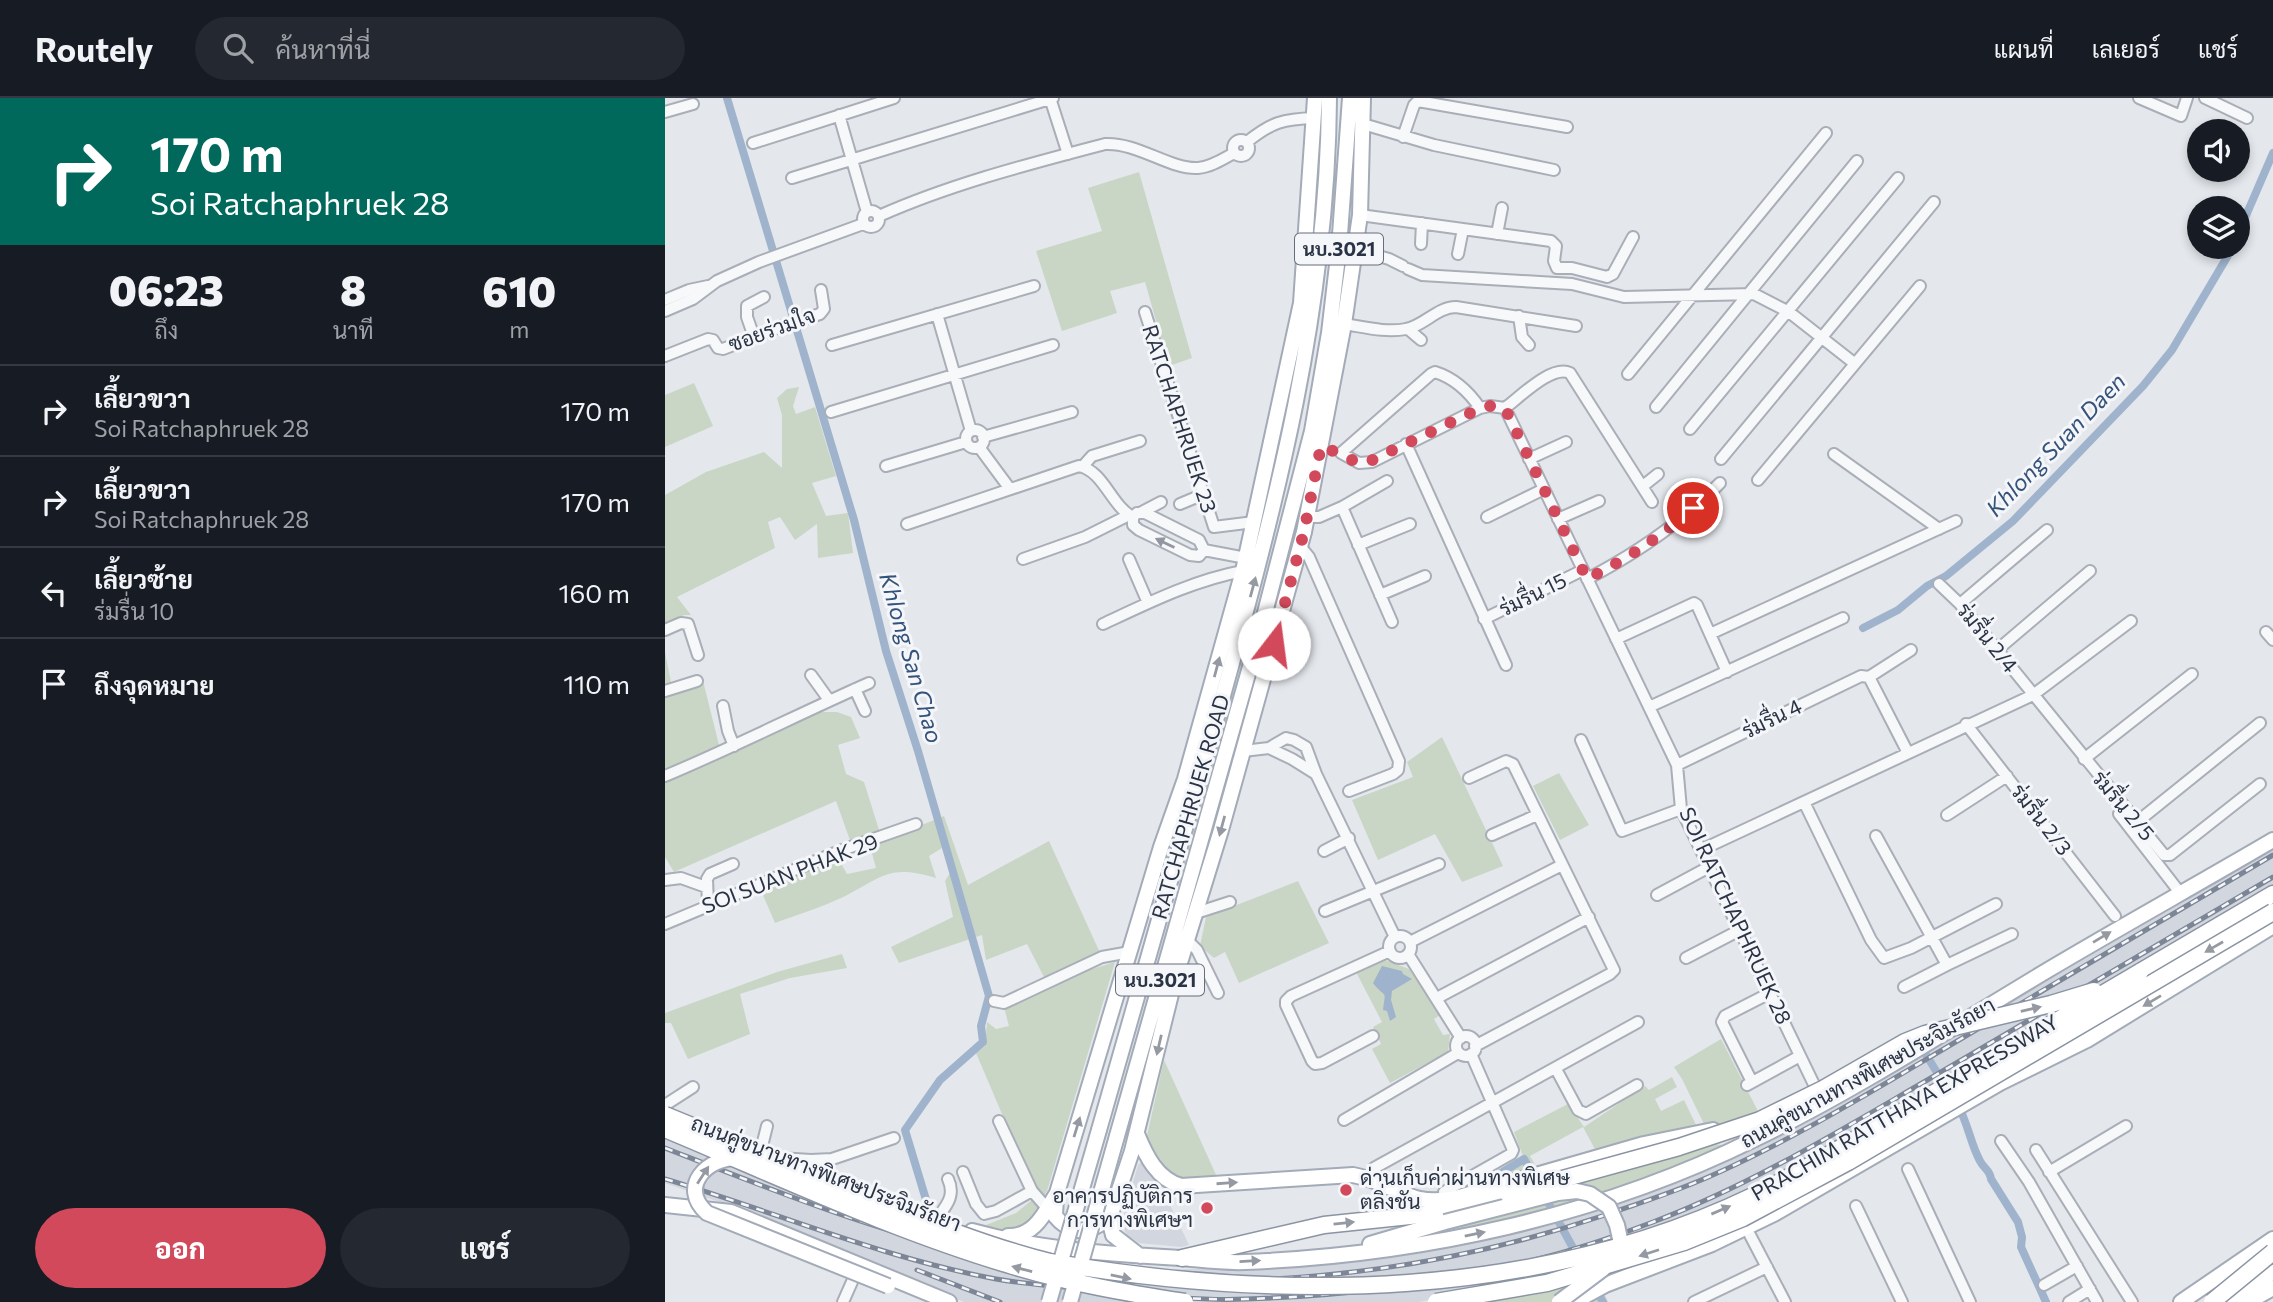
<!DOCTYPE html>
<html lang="th">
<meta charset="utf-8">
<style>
:root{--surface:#171b24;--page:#242831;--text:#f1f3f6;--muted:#9ea1a6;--line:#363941;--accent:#d1495b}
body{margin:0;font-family:Commissioner,Sarabun,sans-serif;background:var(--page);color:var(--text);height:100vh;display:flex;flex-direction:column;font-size:26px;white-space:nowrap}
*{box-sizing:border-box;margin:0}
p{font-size:23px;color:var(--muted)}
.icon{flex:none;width:38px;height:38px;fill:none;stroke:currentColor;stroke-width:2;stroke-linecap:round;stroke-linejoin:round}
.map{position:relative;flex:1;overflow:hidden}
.drawer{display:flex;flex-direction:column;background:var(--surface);width:665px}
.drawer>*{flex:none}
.top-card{background:#00695c;color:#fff;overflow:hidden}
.controls{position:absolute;left:1522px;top:21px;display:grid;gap:14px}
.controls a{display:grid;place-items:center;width:63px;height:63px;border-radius:50%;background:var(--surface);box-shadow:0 4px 10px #0003;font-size:35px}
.pin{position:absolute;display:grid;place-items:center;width:60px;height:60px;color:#fff;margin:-30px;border:4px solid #fff;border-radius:50%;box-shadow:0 2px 7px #0007}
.me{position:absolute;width:77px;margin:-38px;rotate:15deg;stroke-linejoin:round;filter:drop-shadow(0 0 5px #0008)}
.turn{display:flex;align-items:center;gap:24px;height:147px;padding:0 35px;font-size:32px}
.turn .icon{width:91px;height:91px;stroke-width:2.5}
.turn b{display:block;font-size:49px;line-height:60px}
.eta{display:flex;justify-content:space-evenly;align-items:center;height:119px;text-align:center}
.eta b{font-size:42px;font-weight:800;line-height:49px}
.cta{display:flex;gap:14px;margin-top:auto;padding:14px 35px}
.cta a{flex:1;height:80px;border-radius:42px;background:var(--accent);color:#fff;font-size:28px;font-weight:800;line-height:80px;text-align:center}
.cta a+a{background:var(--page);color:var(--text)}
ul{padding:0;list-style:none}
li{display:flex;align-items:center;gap:21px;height:91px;padding:0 35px;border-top:2px solid var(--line)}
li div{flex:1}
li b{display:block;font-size:26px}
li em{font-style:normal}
header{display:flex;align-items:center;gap:42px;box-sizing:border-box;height:98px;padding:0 35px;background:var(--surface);border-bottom:2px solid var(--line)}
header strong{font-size:33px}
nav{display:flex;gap:38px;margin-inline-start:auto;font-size:24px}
.search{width:490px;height:63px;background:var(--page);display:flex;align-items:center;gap:18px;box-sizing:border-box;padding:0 24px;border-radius:38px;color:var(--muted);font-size:26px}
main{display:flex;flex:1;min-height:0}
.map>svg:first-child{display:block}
.built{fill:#d2d6de}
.green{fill:#c9d6c5}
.water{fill:#9fb4cc}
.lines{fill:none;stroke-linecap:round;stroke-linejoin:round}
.canal{stroke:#9fb4cc;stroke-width:8}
.minor-casing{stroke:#a9aeb7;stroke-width:14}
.major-casing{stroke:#a3abb8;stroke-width:18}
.highway-casing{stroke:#8b94a3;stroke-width:19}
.minor{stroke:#f7f8fa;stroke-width:10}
.major{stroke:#fff;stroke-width:14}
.highway{stroke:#fff;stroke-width:16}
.rail-casing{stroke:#7d8696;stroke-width:5}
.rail{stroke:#f4f6f9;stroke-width:2.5;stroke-dasharray:8;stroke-linecap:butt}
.major-bridge-casing{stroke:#a3abb8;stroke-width:18;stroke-linecap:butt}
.highway-bridge-casing{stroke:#8b94a3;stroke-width:19;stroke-linecap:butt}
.major-bridge{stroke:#fff;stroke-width:14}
.highway-bridge{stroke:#fff;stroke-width:16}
.oneway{fill:#9196a0}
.oneway2{fill:#959aa2}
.route{stroke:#d1495b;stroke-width:12;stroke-dasharray:0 21.6}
.poi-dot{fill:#d1495b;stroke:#f4f6f9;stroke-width:2.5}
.labels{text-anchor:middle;stroke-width:6;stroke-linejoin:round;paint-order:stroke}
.shield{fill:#f4f6f9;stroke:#676e7b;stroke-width:2}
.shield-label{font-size:19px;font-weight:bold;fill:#2b3445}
.street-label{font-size:21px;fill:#2b3445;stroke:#f4f6f9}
.poi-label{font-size:21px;fill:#2b3445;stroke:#f4f6f9;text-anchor:start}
.water-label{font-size:23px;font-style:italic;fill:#34527a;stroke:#f4f6f9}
</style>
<header>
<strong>Routely</strong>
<div class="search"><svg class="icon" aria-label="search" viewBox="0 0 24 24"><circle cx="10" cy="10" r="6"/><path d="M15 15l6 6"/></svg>ค้นหาที่นี่</div>
<nav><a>แผนที่</a><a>เลเยอร์</a><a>แชร์</a></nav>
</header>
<main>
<section class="drawer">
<div class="top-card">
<div class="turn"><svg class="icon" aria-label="right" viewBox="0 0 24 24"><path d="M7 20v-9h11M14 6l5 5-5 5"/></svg><div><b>170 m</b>Soi Ratchaphruek 28</div></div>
</div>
<div class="eta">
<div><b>06:23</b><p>ถึง</p></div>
<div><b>8</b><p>นาที</p></div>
<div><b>610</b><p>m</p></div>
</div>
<ul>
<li><svg class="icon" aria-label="right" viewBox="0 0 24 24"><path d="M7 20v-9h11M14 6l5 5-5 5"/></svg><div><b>เลี้ยวขวา</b><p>Soi Ratchaphruek 28</p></div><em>170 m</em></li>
<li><svg class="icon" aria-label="right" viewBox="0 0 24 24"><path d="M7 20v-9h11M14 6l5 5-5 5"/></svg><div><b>เลี้ยวขวา</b><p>Soi Ratchaphruek 28</p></div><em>170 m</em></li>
<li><svg class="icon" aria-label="left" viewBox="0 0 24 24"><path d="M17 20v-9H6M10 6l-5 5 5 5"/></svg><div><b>เลี้ยวซ้าย</b><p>ร่มรื่น 10</p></div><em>160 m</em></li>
<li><svg class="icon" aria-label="arrive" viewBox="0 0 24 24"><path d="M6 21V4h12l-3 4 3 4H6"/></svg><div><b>ถึงจุดหมาย</b></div><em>110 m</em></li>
</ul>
<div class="cta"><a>ออก</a><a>แชร์</a></div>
</section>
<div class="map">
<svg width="1608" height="1204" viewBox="0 0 1608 1204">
<rect width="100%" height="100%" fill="#e4e7ec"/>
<path class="built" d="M1608,747V806L1208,1042L1088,1109L942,1160L858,1183L754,1204H299L60,1106L0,1085V1036L371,1155L496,1172L554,1170L716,1157L799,1146L903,1119L1083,1050Z
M480,1061L489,1073L524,1147L516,1149L474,1145L462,1137L456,1126L473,1067Z"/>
<path class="green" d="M474,74L527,260L504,268L480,184L445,193L452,215L397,233L371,153L437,133L423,90Z
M29,285L48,328L0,349V297Z
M134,289L128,308L131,316L150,309L171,378L147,385L161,418L183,415L188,455L153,460L152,426L130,442L115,419L103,424L110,450L12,499L26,517H19L0,526V397L41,374L99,354L117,370V317L112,300L122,291Z
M0,554L8,594L38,583L55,651L0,675Z
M149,614H172L186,619L195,640L173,647L181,676L199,684L215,735L186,745L171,703L9,774L0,759V681Z
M777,639L838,768L797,784L770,736L713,762L687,702L748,679L742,664Z
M894,675L924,727L895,742L868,688Z
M279,718L303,787L384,743L436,857L380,881L362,846L321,862L317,837L234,865L226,849L288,819L280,783L285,775L277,750L264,758L271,780C222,765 217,780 176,800C155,810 131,817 110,825L95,790L172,758L182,776L211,770L205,748Z
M633,783L664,845L574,885L560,854L549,860L535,848L541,819Z
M177,856L182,870L125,880L75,896L85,936L23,961L6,925H0V915L112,874Z
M720,862L744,871L775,917L769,921L778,937L785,936L783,954L725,985L707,951L716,946L708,929L717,924L691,874Z
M450,864L382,1093C371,1113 369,1130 344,1131C335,1131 329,1131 321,1127L351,1115L372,1098L311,955L320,948L322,924L331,931L344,928L339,909L398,880Z
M1056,941L1094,1015L1090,1019L1041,1030L1017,981L1009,969Z
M499,962L552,1079L518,1082L500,1070L481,1042Z
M1007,979L1012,989L990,1001L996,1013L1019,1002L1032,1029L932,1055L918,1029L865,1058L877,1079L1041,1045L1057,1047L1058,1052L952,1093L813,1132L735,1145L849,1077L793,1094L859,1061L849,1034L903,1006L919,1029L980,988L984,992Z
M933,1182L943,1204H817Z"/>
<path class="water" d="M717,868L737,873L738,876L747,881L727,893L726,902L731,919L725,923L722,913L718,912C721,889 721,902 708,885Z"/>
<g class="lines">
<path class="canal" d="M62,0L189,422L221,553L253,653L324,898L316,928L318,944L275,982L240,1032L262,1105
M1573,136L1608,55
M1198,530L1233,512L1262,488L1281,478L1348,423L1478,288L1507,252L1568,149
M1255,947L1281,989
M1292,1006C1303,1024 1305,1045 1315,1063C1319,1071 1325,1072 1326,1081L1353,1124L1357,1139L1356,1149L1381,1204
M831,1078L859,1061L869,1079
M879,1097L913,1159
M929,1189L938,1204"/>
<g class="minor-casing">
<path id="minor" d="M385,0L403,56
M1474,0L1516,18L1522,0
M1540,0L1582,20
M0,14L28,6
M174,17L202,114
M698,26L769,47L889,72
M738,39L749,7L753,3L902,29
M568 50a8 8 0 1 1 16 0a8 8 0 1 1-16 0Z
M582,44C607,24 618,21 650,20
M88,45L229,0
M127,80L388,0
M198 121a8 8 0 1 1 16 0a8 8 0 1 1-16 0Z
M695,117L886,143L891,148L889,163L892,170H907L942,179L948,176L968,139
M214,118C286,86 364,66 440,46C472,44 506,72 533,70C546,69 558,61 569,55
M832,136L837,110
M756,146L757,125
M689,151L724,161L738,168
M793,156L798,131
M743,171L757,177L907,186L959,199L1089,196L1124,214L1189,265
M0,202L24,192L43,188
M0,213L28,201L52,183L94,164L198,126
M480,214L549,429L589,424
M272,216L306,333
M854,218L857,239L864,247
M679,226C699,229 721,235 741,231C759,228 772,209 791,209L911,228
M743,231L756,242
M89,239L82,219V208L99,199
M167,247L369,188
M0,258L43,241L48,242L53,250L58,251L117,228L155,216L159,211L156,192
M770,274C789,280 804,294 815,310L707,364L694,365L676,355L766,276Z
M963,276L1161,35
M991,309L1192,63
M815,310L825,308L840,310L1012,667L1016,711L1155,999
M840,310C855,299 887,266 905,275L987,404
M166,314L388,247
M1025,331L1233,80
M301 341a9 9 0 1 1 18 0a9 9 0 1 1-18 0Z
M318,339L407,314
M741,346L841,567
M314,349L345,391
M1169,356L1274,431
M864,361L901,344
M1056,361L1269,104
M221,368L301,344
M418,368L427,358L475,343
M1093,382L1255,188
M978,388L993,376
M515,406L539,396
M677,409L722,383
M477,414L496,404
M468,419V427L474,432L525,457L534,458L539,452L581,460
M468,419L472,415H480L534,442L539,452
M642,419H654L677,409L727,524
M822,419L879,391
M893,421L934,403
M242,426L414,368C439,373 446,408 468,419
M693,447L745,426
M635,448L644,459L734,663L733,672L728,676L684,693
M358,461L420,439L464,417
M464,461L483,505
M922,481C972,455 1016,425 1055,385
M1274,486L1295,506L1499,757H1505L1595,686
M715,497L760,478
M1295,506L1382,432
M819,521L918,472
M438,526C483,505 529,482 578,473
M0,532L16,525L23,526L33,557
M1601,534L1608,542
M1045,536L1291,423
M951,541L1029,505L1032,507L1062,574
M1331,553L1425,473
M146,577L164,602
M1204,579L1243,655
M1204,579L1246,552
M190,591L200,613
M0,593L32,583
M58,608L63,633L69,648
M984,609L1178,520
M1301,626L1450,818
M916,642L957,733L1016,711
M604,650L627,661L651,676
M578,653L604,650L621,640L629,642L641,649L651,676L730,839
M1419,661L1527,576
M1012,667L1196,578L1204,579
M0,678C69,649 136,615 204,585
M804,680L841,663L848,666L949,872L945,876L810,948
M1139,704L1206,842L1219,860L1246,850L1331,806
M1454,716L1516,796
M1282,717L1342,678
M1472,724L1595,625
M827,737L872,717
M1211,738L1282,867L1239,889
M1036,752L1368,597L1466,523
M659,753L684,740
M0,782L16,780L41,789
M992,797L1044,769
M43,807L42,781L45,776L68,766
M660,813L774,766
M531,815L565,804
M0,826L177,752L251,726
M724 849a11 11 0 1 1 22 0a11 11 0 1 1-22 0Z
M523,843L532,852L553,895
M745,844L897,767
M743,856L796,940
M1021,860L1075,832
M1282,867L1347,836
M772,900L924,819
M329,903L339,905L437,859L465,854
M708,938L657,965L650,966L647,963L621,907V903L626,898L725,853
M791 948a10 10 0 1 1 20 0a10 10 0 1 1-20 0Z
M891,971L913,1012L921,1016L972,987
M1087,984L1057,924L1060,918L1105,895
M1082,987L1135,958
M0,1007L28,989
M679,1022L793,955
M334,1023L367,1093L382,1110
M1336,1043L1364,1084L1432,1204
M96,1052L102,1028
M1371,1052L1467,1204
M114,1060L146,1062L167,1061L229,1040
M709,1070L973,924
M1243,1071L1305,1204
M298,1074L311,1106L319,1116L331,1113L367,1093
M1384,1074L1461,1028
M779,1094L846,1056L848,1052L806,956
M1191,1108L1237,1204
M271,1122C281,1108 291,1098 283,1081
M1085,1137L1120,1204
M1379,1187L1412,1168
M178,1204L194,1168
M1029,1204L1102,1169
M1404,1204L1425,1191"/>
</g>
<g class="major-casing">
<path id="major" d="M434,1032C474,888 517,745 557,601C612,405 663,206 664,0
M472,1036C481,1058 492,1081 516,1088L688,1077C732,1085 741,1110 791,1100L979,1046L1048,1032
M452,1038L596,530L647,333L664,235L674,150L685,0
M391,1099L390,1118C402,1133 418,1137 435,1126
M0,1107L66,1114L284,1204
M307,1133C376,1152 446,1156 516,1160C538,1162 559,1165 580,1164C755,1157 932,1119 1090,1041C1191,992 1286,930 1383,872C1457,828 1533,786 1608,742
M343,1138C370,1139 380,1114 392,1095L496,749L520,681L578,473L636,205L650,0
M705,1146L780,1124
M475,1158L448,1137L445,1125L447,1113L467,1053L509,884L556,732L639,434L679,226L695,117L698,0
M909,1204L940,1187L1047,1146L1109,1116L1335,985L1422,942L1608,828
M1516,1204L1608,1141
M1564,1204L1608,1174
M1583,1204L1608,1190"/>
</g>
<g class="highway-casing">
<path id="highway" d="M1475,874L1608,796
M517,1160L659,1127L764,1116L843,1096"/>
</g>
<use href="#minor" class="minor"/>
<use href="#major" class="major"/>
<use href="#highway" class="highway"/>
<g class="rail-casing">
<path id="rail" d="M0,1050C110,1093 213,1135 329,1160C530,1202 742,1183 937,1118C975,1105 1013,1093 1050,1076C1135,1038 1214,989 1294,942C1398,880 1503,819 1608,757
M0,1081C111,1114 217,1160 331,1181C365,1187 400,1189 435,1192C483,1197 533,1203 581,1201C719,1197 859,1174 988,1124C1086,1087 1174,1033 1264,981C1379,914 1493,846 1608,779
M252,1172L335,1204"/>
</g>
<use href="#rail" class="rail"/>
<g class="major-bridge-casing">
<path id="major-bridge" d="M73,1060C42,1059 13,1089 42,1115L223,1188
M780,1124L893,1095L912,1093L925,1096L944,1109L952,1127L957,1150L938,1171L894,1204
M384,1204L434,1032
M405,1204L452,1038"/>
</g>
<g class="highway-bridge-casing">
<path id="highway-bridge" d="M0,1017C66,1044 132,1071 198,1098C260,1123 321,1148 385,1164C619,1204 872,1202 1090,1097C1142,1071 1192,1040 1242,1011C1320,965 1398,920 1475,874
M0,1031C115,1079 229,1133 348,1168C404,1185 462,1195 520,1204
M843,1096L1014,1049L1095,1022L1158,991L1240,944L1260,936L1386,906L1429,893
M771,1204L882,1185L1019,1144L1078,1120L1183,1064L1608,814
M1547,1204L1608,1154"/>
</g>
<use href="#major-bridge" class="major-bridge"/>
<use href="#highway-bridge" class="highway-bridge"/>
</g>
<defs><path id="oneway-solid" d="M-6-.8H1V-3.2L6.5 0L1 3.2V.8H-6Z" transform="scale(1.75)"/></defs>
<use class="oneway" href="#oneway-solid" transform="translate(500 445) rotate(-154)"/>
<g class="oneway2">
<use href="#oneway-solid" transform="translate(588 489) rotate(-75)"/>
<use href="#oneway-solid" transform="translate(552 569) rotate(-75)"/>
<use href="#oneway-solid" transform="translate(557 728) rotate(105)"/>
<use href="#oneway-solid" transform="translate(1437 839) rotate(-31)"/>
<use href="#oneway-solid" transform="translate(1549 849) rotate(150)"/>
<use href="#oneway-solid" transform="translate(1487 903) rotate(149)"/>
<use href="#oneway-solid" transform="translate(1366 911) rotate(-13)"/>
<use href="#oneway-solid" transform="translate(494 947) rotate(103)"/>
<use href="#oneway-solid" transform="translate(412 1029) rotate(-73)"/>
<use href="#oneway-solid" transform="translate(38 1077) rotate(-57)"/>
<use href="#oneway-solid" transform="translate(562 1085) rotate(-4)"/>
<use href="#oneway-solid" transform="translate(1056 1112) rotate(-23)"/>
<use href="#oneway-solid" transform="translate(679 1125) rotate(-6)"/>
<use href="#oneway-solid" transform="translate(810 1136) rotate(-12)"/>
<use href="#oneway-solid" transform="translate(984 1155) rotate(162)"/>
<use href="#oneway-solid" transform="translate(585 1163) rotate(-3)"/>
<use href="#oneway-solid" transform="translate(357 1171) rotate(-165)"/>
<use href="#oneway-solid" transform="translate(456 1179) rotate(12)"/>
</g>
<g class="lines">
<path class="route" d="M609,546L639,434L656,348C671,353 687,365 701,365L816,310L825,308L840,310L922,481C963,460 993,441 1028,410"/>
</g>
<g class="poi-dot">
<circle cx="681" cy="1092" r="7"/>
<circle cx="542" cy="1110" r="7"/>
</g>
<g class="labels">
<g class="shield">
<rect x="630" y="135.5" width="88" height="31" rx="5"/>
<rect x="451" y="866.5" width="88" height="31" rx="5"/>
</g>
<g class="shield-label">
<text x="674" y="158">นบ.3021</text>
<text x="495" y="889">นบ.3021</text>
</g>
<g class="street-label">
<text transform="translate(107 232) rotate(-20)" y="7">ซอยร่วมใจ</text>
<text transform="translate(514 321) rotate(72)" y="7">RATCHAPHRUEK 23</text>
<text transform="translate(868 497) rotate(-26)" y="7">ร่มรื่น 15</text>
<text transform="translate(1322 540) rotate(51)" y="7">ร่มรื่น 2/4</text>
<text transform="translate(1107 621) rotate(-26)" y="7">ร่มรื่น 4</text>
<text transform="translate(1458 708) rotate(50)" y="7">ร่มรื่น 2/5</text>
<text transform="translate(526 709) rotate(-74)" y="7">RATCHAPHRUEK ROAD</text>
<text transform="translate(1376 722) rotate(52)" y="7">ร่มรื่น 2/3</text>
<text transform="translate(125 776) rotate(-21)" y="7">SOI SUAN PHAK 29</text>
<text transform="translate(1070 818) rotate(65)" y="7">SOI RATCHAPHRUEK 28</text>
<text transform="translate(1203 975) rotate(-29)" y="7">ถนนคู่ขนานทางพิเศษประจิมรัถยา</text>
<text transform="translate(1240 1010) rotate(-30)" y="7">PRACHIM RATTHAYA EXPRESSWAY</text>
<text transform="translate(161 1076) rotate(21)" y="7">ถนนคู่ขนานทางพิเศษประจิมรัถยา</text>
</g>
<g class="poi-label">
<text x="695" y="1087">ด่านเก็บค่าผ่านทางพิเศษ<tspan x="695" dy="24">ตลิ่งชัน</tspan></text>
<text x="528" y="1105" text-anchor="end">อาคารปฏิบัติการ<tspan x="528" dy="24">การทางพิเศษฯ</tspan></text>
</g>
<g class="water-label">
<text transform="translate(1391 347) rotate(-46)" y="8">Khlong Suan Daen</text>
<text transform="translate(246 560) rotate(74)" y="8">Khlong San Chao</text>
</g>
</g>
</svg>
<div class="controls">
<a><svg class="icon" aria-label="sound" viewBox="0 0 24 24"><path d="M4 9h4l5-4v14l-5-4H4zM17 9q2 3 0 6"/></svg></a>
<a><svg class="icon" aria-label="layers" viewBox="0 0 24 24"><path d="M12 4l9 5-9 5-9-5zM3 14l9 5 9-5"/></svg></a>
</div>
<div class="pin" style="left:1028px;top:410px;background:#d93025"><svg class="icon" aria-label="arrive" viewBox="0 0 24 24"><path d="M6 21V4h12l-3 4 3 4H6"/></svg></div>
<svg class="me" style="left:609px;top:546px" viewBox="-20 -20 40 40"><circle r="19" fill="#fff"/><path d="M0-13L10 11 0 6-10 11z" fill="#d1495b"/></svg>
</div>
</main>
